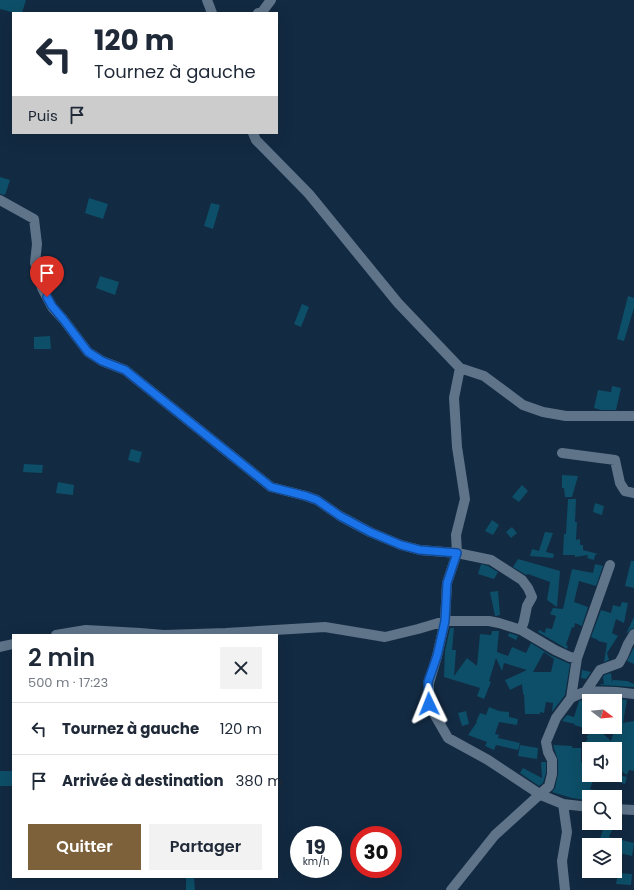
<!DOCTYPE html>
<html lang="fr">
<meta charset="utf-8">
<style>
:root{--surface:#fff;--page:#f2f2f3;--text:#1f2937;--muted:#747a83;--line:#e0e1e3;--accent:#7d613b}
body{margin:0;font-family:Poppins,sans-serif;background:var(--page);color:var(--text);height:100vh;display:flex;flex-direction:column;font-size:15px;white-space:nowrap}
*{box-sizing:border-box;margin:0}
p{font-size:13px;color:var(--muted)}
.icon{flex:none;width:22px;height:22px;fill:none;stroke:currentColor;stroke-width:2;stroke-linecap:round;stroke-linejoin:round}
.map{position:relative;flex:1;overflow:hidden}
.sheet{position:absolute;left:12px;top:634px;width:266px;height:244px;display:flex;flex-direction:column;background:var(--surface);border-radius:0px;box-shadow:0 4px 16px #0002}
.sheet>*{flex:none}
.hud{position:absolute;left:12px;top:12px;width:266px;height:122px;border-radius:0px;box-shadow:0 4px 16px #0002;background:#fff;color:var(--text);overflow:hidden}
.needle{width:26px;rotate:106deg}
.fabs{position:absolute;left:582px;top:694px;display:grid;gap:8px}
.fabs a{display:grid;place-items:center;width:40px;height:40px;border-radius:0px;background:var(--surface);box-shadow:0 4px 16px #0002;font-size:20px}
.speed{position:absolute;left:290px;top:826px;display:flex;gap:8px;font-size:20px;font-weight:700;text-align:center}
.speed>*{display:grid;place-content:center;width:52px;height:52px;border-radius:50%;background:var(--surface);box-shadow:0 4px 16px #0002;line-height:1}
.speed small{font-size:10px;font-weight:400}
.speed .limit{border:6px solid #d22;background:#fff;color:#111}
.pin{position:absolute;display:grid;place-items:center;width:34px;height:34px;color:#fff;margin:-41px -17px;border-radius:50% 50% 50% 0;rotate:-45deg;box-shadow:0 0 4px #0007}
.pin .icon{rotate:45deg}
.me{position:absolute;width:44px;margin:-22px;rotate:358deg;stroke-linejoin:round;filter:drop-shadow(0 0 3px #0008)}
.turn{display:flex;align-items:center;gap:14px;height:84px;padding:0 16px;font-size:18px}
.turn .icon{width:52px;height:52px;stroke-width:2.5}
.turn b{display:block;font-size:28px;line-height:34px}
.then{display:flex;align-items:center;height:38px;padding:0 16px;background:#0003;gap:8px;font-size:15px}
.round{display:grid;place-items:center;flex:none;width:42px;height:42px;border-radius:0px;background:var(--page)}
.overview{display:flex;align-items:center;justify-content:space-between;height:68px;padding:0 16px}
h1{font-size:24px;font-weight:600;line-height:30px}
.button{display:flex;gap:8px;margin-top:auto;padding:8px 16px}
.button a{flex:1;height:46px;border-radius:0px;background:var(--accent);color:#fff;font-size:16px;font-weight:600;line-height:46px;text-align:center}
.button a+a{background:var(--page);color:var(--text)}
ul{padding:0;list-style:none}
li{display:flex;align-items:center;gap:12px;height:52px;padding:0 16px;border-top:1px solid var(--line)}
li div{flex:1}
li b{display:block;font-size:15px}
li em{font-style:normal}
.map>svg:first-child{display:block}
.building{fill:#0d4f68;fill-rule:evenodd}
.lines{fill:none;stroke-linecap:round;stroke-linejoin:round}
.minor{stroke:#5f7489;stroke-width:10}
.route-casing{stroke:#114b97;stroke-width:10}
.route{stroke:#1a73e8;stroke-width:7}
</style>
<div class="map">
<svg width="634" height="890" viewBox="0 0 634 890">
<rect width="100%" height="100%" fill="#122a42"/>
<path class="building" d="M0,0H26L22,13H15L0,9Z
M0,177L10,180L5,195L0,194Z
M89,198L108,204L103,219L85,213Z
M211,203L220,205L213,229L204,226Z
M100,276L119,282L115,295L96,288Z
M628,296L634,298V308L624,341L617,339Z
M302,304L309,307L301,327L294,324Z
M50,336L51,349H34V337Z
M612,386L621,388L616,410H601L594,408L598,390L611,392Z
M131,449L142,452L139,463L128,460Z
M24,464L43,465L42,473L23,472Z
M562,475L578,476L572,497H565L564,488H562Z
M58,482L74,485L73,495L56,493Z
M522,485L528,491L519,502L512,497Z
M568,499H576L575,522H577L576,540L580,539V545H583V550L598,554L595,555L594,560L587,558L588,555L575,557V555H563L564,534H566Z
M595,503L604,506L602,515L593,512Z
M492,520L499,525L493,535L485,531Z
M512,527L517,533L511,538L506,532Z
M545,532L553,533L546,552L554,554L553,558L530,556L532,549L539,551Z
M518,559L560,571L557,607L547,600L550,582L528,574L526,575L513,567Z
M631,561H634V588L625,586Z
M481,564L488,566L498,572L494,579L478,574Z
M595,564L603,566L596,586L579,581L574,602L588,607L582,626L575,623L574,628L572,627L566,645L568,646L567,649L538,632L539,630L545,633L546,628L552,629L556,616L550,614L553,608L563,609L572,569L593,573Z
M498,591L500,615L496,616H495L490,592Z
M622,602L628,603L624,623L616,619L612,633L618,636L607,653L609,660L604,662L607,643L598,641V640L591,637L601,610L611,613L613,605L620,607Z
M634,617V628L631,629L626,634Z
M450,628H454L452,650H456L454,676L467,658L477,666L480,634L491,635L492,631H499L497,652L508,656L512,647L526,653L531,643L552,656L570,664L565,695L552,712L553,703L546,702L544,713L540,712V714H525L524,694H523L522,684L510,690L505,680L527,670L504,663L502,671L496,658L489,681L491,682L484,699L477,696L480,688L444,677L445,651ZM544,652L554,659L551,672H533Z
M509,633L518,636L516,640L508,636Z
M634,647V664L627,661Z
M582,670L591,672L586,679L581,678Z
M611,673L612,682L613,680L627,681L634,684V687L600,685L601,684H604L603,677L604,675Z
M615,698L627,700L623,723L634,721V771L629,770L627,775L615,767V749H589V750L583,747L588,738L586,737L591,731L593,733L597,728L611,741L615,727Z
M583,700L589,701V713L584,728L574,725L575,724L562,721L567,715L574,717L579,701Z
M489,707L499,711L509,712V717L518,719L517,725L499,722L495,734L499,735L498,738L520,743L518,750L496,745L494,750L485,746L487,742L468,735L477,722H476L480,713L486,715Z
M466,711L469,724L462,726L458,713Z
M520,745L538,748L537,759L518,756Z
M553,745L572,746V748H581V762L589,765V775H595L590,789L611,794V797H587L586,800L572,798L552,792L555,788L558,774V760Z
M541,762H546V773L543,783L539,786L520,773L523,768L542,778Z
M0,771H13V786H0Z
M615,774L627,777L625,784L602,777V775H615Z
M605,823L614,825L609,837L634,843L632,856L615,852V845H598Z
M618,873L632,874L631,885L616,884Z
M186,877H194L195,890H186Z"/>
<g class="lines">
<path class="minor" d="M207,0L212,13
M258,13L262,12L271,0
M253,133L256,140L309,194L398,303L460,368L454,398L457,447L465,499L456,535L457,553L447,583L445,621L437,656L429,683V705L448,738L488,760L541,795L563,804L567,832L562,861L565,890
M0,200L34,219L37,244L35,263L42,288L52,307L63,319L88,352L102,361L125,370L271,487L306,496L317,500L340,516L370,532L401,545L420,550L457,553L491,560L522,580L528,588L532,597L527,606L524,621L521,630
M460,368L484,376L523,405L543,412L566,416H634
M562,453L615,460L620,483L625,491L634,493
M56,635L86,630L140,633L164,635L226,633L325,627L385,637L418,629L445,621H489L499,623L521,630L555,650L570,657L577,658
M0,647L13,644
M586,691L600,670L619,663L623,656L628,644L634,634
M571,698L577,658L610,565
M563,804L589,807
M615,809L634,810
M451,890L495,835L549,786L552,774V760L548,752L546,742L556,718L571,698L586,691L616,692L634,694"/>
</g>
<g class="lines">
<g class="route-casing">
<path id="route" d="M47,297L52,306L63,319L88,352L102,361L125,370L271,487L306,496L317,500L340,516L370,532L401,545L420,550L457,553L447,583L445,621L437,656L428,682L429,704"/>
</g>
<use href="#route" class="route"/>
</g>
</svg>
<div class="fabs">
<a><svg class="needle" viewBox="-14 -14 28 28"><path d="M0-13l5 13h-10z" fill="#e53935"/><path d="M0 13l5-13h-10z" fill="#747a83"/></svg></a>
<a><svg class="icon" aria-label="sound" viewBox="0 0 24 24"><path d="M4 9h4l5-4v14l-5-4H4zM17 9q2 3 0 6"/></svg></a>
<a><svg class="icon" aria-label="search" viewBox="0 0 24 24"><circle cx="10" cy="10" r="6"/><path d="M15 15l6 6"/></svg></a>
<a><svg class="icon" aria-label="layers" viewBox="0 0 24 24"><path d="M12 4l9 5-9 5-9-5zM3 14l9 5 9-5"/></svg></a>
</div>
<div class="speed"><div>19<small>km/h</small></div><div class="limit">30</div></div>
<div class="pin" style="left:47px;top:297px;background:#d93025"><svg class="icon" aria-label="arrive" viewBox="0 0 24 24"><path d="M6 21V4h12l-3 4 3 4H6"/></svg></div>
<svg class="me" style="left:429px;top:704px" viewBox="-20 -20 40 40"><path d="M0-17L14 15 0 8-14 15z" fill="#1a73e8" stroke="#fff" stroke-width="4"/></svg>
<div class="hud">
<div class="turn"><svg class="icon" aria-label="left" viewBox="0 0 24 24"><path d="M17 20v-9H6M10 6l-5 5 5 5"/></svg><div><b>120 m</b>Tournez à gauche</div></div>
<div class="then">Puis<svg class="icon" aria-label="arrive" viewBox="0 0 24 24"><path d="M6 21V4h12l-3 4 3 4H6"/></svg></div>
</div>
<section class="sheet">
<div class="overview"><div><h1>2 min</h1><p>500 m · 17:23</p></div><a class="round"><svg class="icon" aria-label="close" viewBox="0 0 24 24"><path d="M6 6l12 12M18 6L6 18"/></svg></a></div>
<ul>
<li><svg class="icon" aria-label="left" viewBox="0 0 24 24"><path d="M17 20v-9H6M10 6l-5 5 5 5"/></svg><div><b>Tournez à gauche</b></div><em>120 m</em></li>
<li><svg class="icon" aria-label="arrive" viewBox="0 0 24 24"><path d="M6 21V4h12l-3 4 3 4H6"/></svg><div><b>Arrivée à destination</b></div><em>380 m</em></li>
</ul>
<div class="button"><a>Quitter</a><a>Partager</a></div>
</section>
</div>
